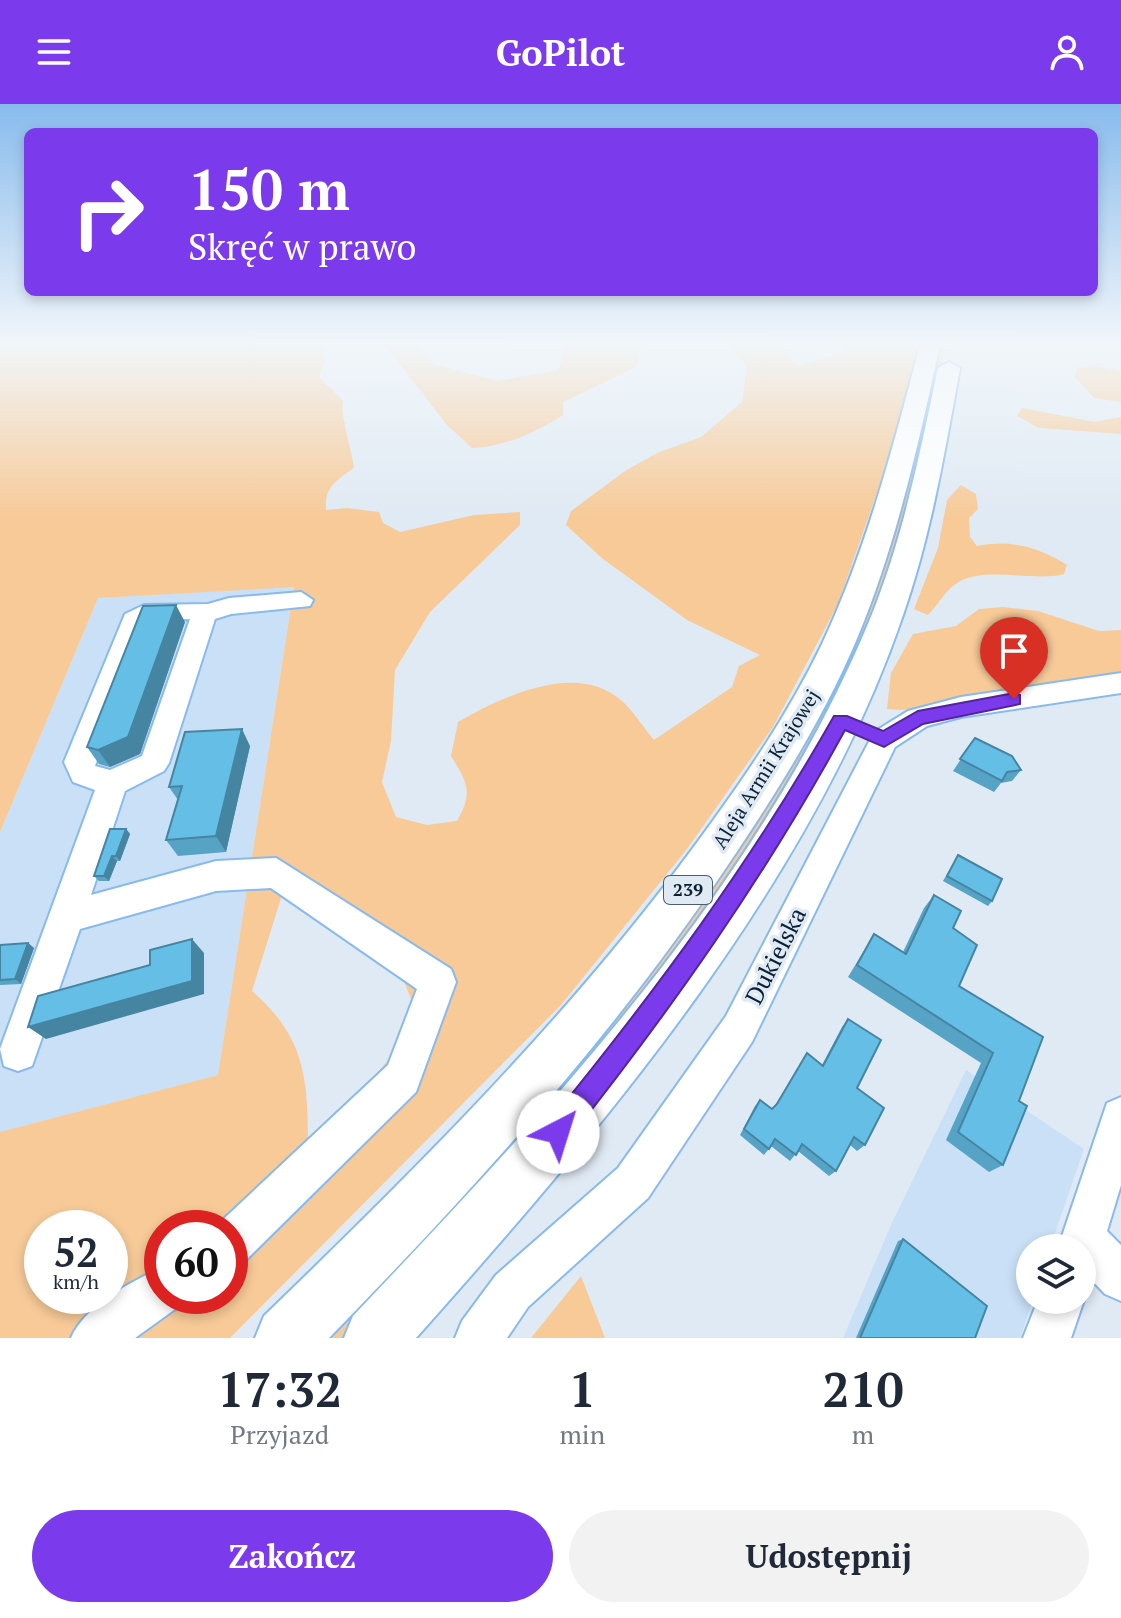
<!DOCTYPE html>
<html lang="pl">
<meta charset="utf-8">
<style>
:root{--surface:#fff;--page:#f2f2f3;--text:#1f2937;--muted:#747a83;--accent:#7c3aed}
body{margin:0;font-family:"PT Serif",serif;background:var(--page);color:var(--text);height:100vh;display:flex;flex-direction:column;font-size:30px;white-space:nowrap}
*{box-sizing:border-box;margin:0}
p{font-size:26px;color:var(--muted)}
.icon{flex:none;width:44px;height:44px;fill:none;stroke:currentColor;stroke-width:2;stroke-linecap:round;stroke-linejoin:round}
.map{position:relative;height:1234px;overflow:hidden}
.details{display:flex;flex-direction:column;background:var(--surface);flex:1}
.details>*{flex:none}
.guide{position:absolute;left:24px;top:24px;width:1074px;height:168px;border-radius:12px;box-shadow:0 4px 12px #0003;background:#7c3aed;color:#fff;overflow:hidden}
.controls{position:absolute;left:1016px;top:1130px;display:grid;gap:16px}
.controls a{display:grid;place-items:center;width:80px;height:80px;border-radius:50%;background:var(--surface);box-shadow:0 4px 12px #0003;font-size:40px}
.speed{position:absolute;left:24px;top:1106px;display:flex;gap:16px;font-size:40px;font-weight:700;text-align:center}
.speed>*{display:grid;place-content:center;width:104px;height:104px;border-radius:50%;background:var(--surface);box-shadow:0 4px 12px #0003;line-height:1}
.speed small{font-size:20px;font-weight:400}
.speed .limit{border:12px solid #d22;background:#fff;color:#111}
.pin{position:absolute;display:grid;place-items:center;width:68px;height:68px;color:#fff;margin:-82px -34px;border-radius:50% 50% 50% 0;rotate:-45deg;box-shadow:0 0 8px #0007}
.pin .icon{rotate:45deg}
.me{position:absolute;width:88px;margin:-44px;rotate:40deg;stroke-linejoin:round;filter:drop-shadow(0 0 6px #0008)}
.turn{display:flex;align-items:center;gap:28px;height:168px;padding:0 32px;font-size:36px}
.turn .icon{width:104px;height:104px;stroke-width:2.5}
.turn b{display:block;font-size:56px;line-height:68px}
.eta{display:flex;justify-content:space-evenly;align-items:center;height:136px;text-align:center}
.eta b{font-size:48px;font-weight:700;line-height:56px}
.cta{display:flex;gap:16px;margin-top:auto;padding:16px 32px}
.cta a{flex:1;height:92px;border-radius:48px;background:var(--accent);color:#fff;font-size:32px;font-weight:700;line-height:92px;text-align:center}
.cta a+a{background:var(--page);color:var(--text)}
header{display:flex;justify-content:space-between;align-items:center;height:104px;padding:0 32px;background:var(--accent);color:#fff;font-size:36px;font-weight:700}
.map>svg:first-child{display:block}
.built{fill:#c9e0f7}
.green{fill:#f7ca98;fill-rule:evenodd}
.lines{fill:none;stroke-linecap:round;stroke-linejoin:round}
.minor-casing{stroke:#88baed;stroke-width:4}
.major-casing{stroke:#88baed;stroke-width:4}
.minor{fill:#fff;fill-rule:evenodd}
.major{fill:#fff;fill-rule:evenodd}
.wall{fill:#56a3c6}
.shaded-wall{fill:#4685a1}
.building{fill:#64bee6;stroke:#4685a1;stroke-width:2}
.route{fill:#7c3aed;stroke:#51269a;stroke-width:2}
.labels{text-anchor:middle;stroke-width:7;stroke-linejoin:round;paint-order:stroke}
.shield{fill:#e0eaf4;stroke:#4c5d6d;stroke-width:2}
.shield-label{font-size:18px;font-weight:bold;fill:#0c2033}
.street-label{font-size:20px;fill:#0c2033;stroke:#e0eaf4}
.near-street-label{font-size:24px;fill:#0c2033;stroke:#e0eaf4}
</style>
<header><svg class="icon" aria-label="menu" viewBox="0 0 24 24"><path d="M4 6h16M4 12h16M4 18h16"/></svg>GoPilot<svg class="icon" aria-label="person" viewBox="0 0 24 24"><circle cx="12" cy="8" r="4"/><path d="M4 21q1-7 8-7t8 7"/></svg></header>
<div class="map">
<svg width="1121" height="1234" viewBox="0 0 1121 1234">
<rect width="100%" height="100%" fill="#e0eaf4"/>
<path class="built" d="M294,482L218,971L0,1028V728L98,494Z
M966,966L1084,1045L1050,1144H1030L1033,1196L1020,1234H843L891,1121Z"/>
<path class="green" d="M0,241H321L325,259L319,273L343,297C340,311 352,346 354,364C337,376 324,383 326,406L347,404L379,408L383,419L400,428L474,411L520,408V421L430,508L395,566L391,637L382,678L396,713L427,721L457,717C473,689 468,679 451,652L458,618C502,593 577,556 622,597C634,608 644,624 654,636L732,583L739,562L760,551L687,516L603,455L566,421L571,407L625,367L657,349L701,333L742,298L747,262L729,241H780L796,262L847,249L845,241H919L885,366L838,500L773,623L687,745L561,901L230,1234H0V1028L218,971L294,483L98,494L0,728ZM282,791L403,875L413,900L388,956L335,1023L308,1038C308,973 304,932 252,887ZM42,1124H110V1192H42ZM162,1124H230V1192H162Z
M385,241H417L435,261L498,277L558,266L567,241H641L636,263L563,298V311C535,329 506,342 472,344L447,321Z
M937,241H946L916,381L889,473L841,589L734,770L576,978L345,1234H312L762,701L926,290Z
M1098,262L1121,267V298L1094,294L1075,273L1077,264Z
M1022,304L1094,318L1121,313V330L1039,324L1017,312Z
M961,381L976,390L978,405L969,414L970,433L977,442C1010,435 1039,443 1067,461L1064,470C1032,479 980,459 953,482C944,489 937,502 928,511L914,505L938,444L947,396Z
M1003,503L1038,507L1099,527L1121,526V569L903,606L887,605L891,569L913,530L956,522L979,505Z
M581,1172L605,1234H531Z"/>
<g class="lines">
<g class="minor-casing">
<path id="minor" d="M301,488L313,496L310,502L231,510L215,515L169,659L164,667L125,687L91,791L216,757L276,754L451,865L456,878L416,988L246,1156L230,1162V1124H214L388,961L417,885L271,784L216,787L80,825L32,962L18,967L4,962L0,945L95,686L73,678L64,658L125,510L144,501L208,500L229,494ZM190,515L142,652L110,666L95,662L145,520L150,517Z
M1121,569V589L961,613L927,622L895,643L752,938L648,1094L528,1203L507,1234H455L462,1217L496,1171L618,1064L726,912L874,628L908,607L961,593Z
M1121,993V1081L1107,1127L1121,1141V1197L1105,1190L1082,1166V1144H1058L1107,999Z
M162,1164V1192H183L178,1203L135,1234H71C84,1203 131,1177 162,1164Z
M1082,1191L1084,1196L1071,1234H1023L1038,1196H1082Z"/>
</g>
<g class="major-casing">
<path id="major" d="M920,241H940C918,342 896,442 856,537C823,615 777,688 730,758C614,932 474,1085 329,1234H255L264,1212C416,1065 567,915 693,744C741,679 787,613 822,540C867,444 893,343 920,241Z
M949,258L960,264C945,347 931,431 903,511C811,781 603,1024 416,1234H344L353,1212C551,1003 758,785 870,515C903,435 920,348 938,264Z"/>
</g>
<use href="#minor" class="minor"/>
<use href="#major" class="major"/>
</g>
<path class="wall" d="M185,518L140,650L110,663L99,660L87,643Z
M975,634L1021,666L1012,677L1001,679L994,688L953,667Z
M250,642L226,748L178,752L166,736L178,696L169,683Z
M126,725L130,730L120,757H117L109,777H99L94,772Z
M958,751L992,797L988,802L943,777Z
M934,791L953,824L959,882L1019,997L1003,1061L989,1068L946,1036L981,959L848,873L874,830L903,848L924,804Z
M28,839L34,844L21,880L0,881V841Z
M848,915L865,1041L857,1047L850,1041L836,1067L829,1072L798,1047L790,1057L771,1042L764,1051L740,1031L755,1002L760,996L772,1005L774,1003L807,949L822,961L842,923Z
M903,1135L975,1234H856L898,1137Z"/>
<path class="shaded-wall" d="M176,501L185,518L140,650L110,663L98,646Z
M242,625L250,642L226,748L216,732Z
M126,725L130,730L120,757L116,752Z
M112,752L117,757L109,777L104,772Z
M192,835L204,849V890L46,935L28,923L192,877Z
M28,839L34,844L21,880L15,875Z"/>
<path class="building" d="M176,501L128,633L98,646L87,643L143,502Z
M242,625L216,732L166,736L182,682L169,683L185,628Z
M975,634L1012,652L1021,666L1007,668L1002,677L960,655Z
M110,725H126L116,752H112L104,772H94Z
M958,751L1002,775L992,797L947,772Z
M934,791L961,807L953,824L977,841L959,882L1043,933L1019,997L1027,1002L1003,1061L958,1028L993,949L857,861L874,830L906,850Z
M192,835V877L28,923L38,892L150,861V846Z
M28,839L15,875L0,876V841Z
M848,915L881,936L857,984L884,1004L865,1041L854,1033L836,1067L802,1040L796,1051L775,1035L769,1045L744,1025L760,996L772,1005L777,1000L807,949L823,962Z
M903,1135L987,1202L975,1234H860Z"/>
<linearGradient id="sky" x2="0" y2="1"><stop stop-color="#88bbed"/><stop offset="0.58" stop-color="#f1f6fa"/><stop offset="1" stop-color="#f1f6fa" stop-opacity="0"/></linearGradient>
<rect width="1121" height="413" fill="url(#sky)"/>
<path class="route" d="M1014,589L1020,591V600L923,620L884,643L845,626C765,773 671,906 567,1037L558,1041L549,1037L545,1028L549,1018C655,888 751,759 834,612H847L883,627L918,607Z"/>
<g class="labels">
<rect class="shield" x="664" y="772" width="48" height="28" rx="6"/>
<g class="shield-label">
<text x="688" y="792">239</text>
</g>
<g class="street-label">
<text transform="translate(766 665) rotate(-58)" y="7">Aleja Armii Krajowej</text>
</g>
<g class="near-street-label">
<text transform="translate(776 852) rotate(-63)" y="8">Dukielska</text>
</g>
</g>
</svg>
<div class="controls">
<a><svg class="icon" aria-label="layers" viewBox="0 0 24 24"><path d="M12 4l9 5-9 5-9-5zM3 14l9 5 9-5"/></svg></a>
</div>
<div class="speed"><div>52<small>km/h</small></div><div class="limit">60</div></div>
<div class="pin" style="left:1014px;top:595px;background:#d93025"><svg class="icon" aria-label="arrive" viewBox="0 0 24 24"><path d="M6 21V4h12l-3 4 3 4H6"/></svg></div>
<svg class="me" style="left:558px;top:1028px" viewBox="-20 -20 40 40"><circle r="19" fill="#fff"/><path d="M0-13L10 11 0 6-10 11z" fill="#7c3aed"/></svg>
<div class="guide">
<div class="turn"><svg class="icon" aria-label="right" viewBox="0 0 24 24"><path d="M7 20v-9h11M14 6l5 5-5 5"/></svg><div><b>150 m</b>Skręć w prawo</div></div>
</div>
</div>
<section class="details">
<div class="eta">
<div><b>17:32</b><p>Przyjazd</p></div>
<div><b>1</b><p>min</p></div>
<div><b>210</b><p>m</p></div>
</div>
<div class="cta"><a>Zakończ</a><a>Udostępnij</a></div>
</section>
